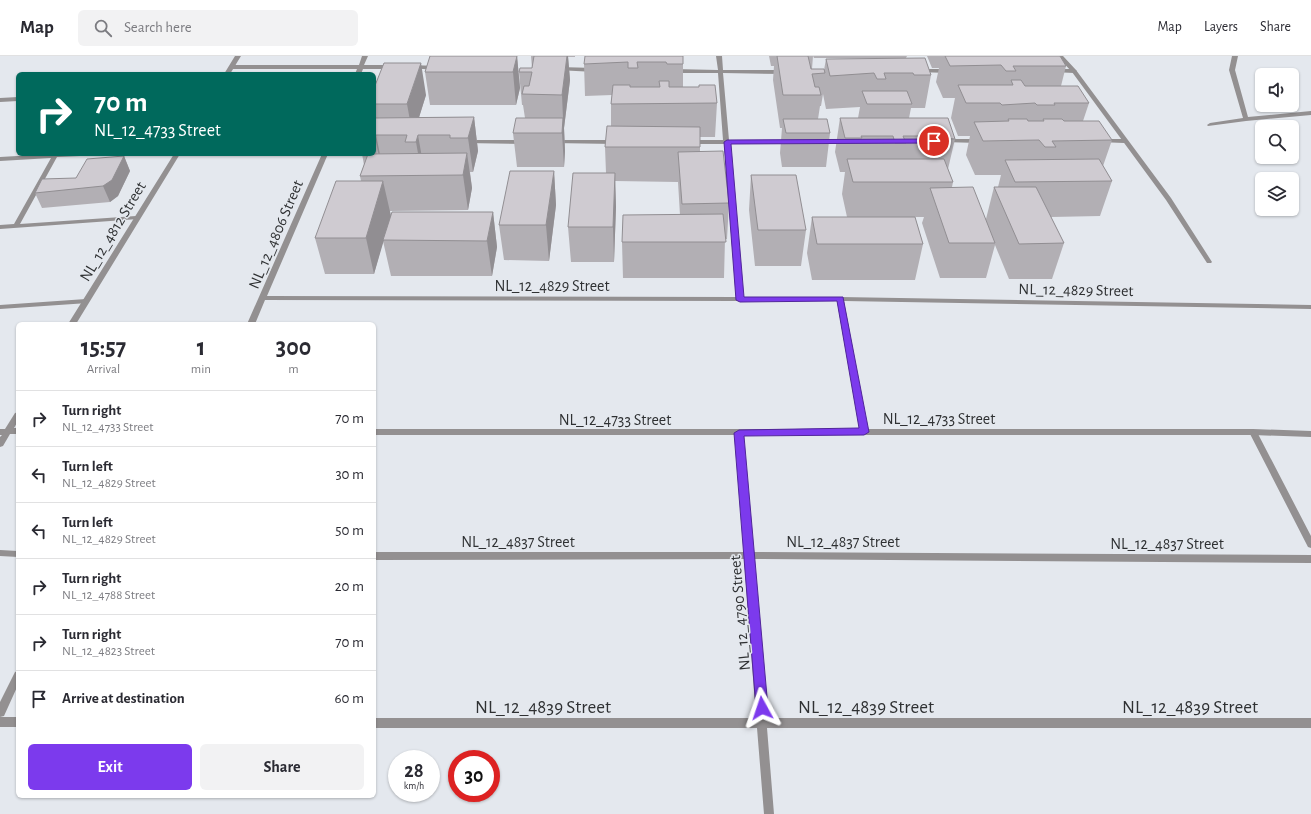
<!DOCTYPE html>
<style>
:root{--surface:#fff;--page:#f2f2f3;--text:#2b2b33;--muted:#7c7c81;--line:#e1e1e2;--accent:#7c3aed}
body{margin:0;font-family:"Alegreya Sans",sans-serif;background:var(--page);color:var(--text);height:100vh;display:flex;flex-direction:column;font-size:15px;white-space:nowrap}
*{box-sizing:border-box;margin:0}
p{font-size:13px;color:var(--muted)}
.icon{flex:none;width:22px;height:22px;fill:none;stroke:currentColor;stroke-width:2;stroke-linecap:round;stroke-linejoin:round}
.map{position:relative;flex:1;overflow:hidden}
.panel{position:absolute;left:16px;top:266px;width:360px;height:476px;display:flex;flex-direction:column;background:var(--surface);border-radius:6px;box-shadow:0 1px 3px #0004}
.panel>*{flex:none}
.hud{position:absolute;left:16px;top:16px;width:360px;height:84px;border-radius:6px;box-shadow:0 1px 3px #0004;background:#00695c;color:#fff;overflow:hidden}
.buttons{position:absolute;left:1255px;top:12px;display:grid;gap:8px}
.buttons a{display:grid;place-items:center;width:44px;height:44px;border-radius:6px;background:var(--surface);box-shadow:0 1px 3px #0004;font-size:20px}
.speed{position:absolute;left:388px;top:694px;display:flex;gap:8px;font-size:20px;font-weight:700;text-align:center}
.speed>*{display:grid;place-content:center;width:52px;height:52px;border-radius:50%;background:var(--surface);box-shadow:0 1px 3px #0004;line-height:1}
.speed small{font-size:10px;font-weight:400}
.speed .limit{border:6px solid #d22;background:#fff;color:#111}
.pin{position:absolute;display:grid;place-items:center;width:34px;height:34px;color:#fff;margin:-17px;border:2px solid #fff;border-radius:50%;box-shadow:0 1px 4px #0007}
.me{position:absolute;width:44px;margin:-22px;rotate:355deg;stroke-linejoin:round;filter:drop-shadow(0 0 3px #0008)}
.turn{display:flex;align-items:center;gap:14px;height:84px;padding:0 12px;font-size:18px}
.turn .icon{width:52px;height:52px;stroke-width:2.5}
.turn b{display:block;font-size:28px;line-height:34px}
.eta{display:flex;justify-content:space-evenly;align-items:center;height:68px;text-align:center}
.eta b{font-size:24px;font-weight:700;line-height:28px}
.action{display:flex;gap:8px;margin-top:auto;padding:8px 12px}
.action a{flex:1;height:46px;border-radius:6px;background:var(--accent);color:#fff;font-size:16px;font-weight:700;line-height:46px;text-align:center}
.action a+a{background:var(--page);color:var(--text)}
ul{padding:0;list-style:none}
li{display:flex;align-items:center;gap:12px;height:56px;padding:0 12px;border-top:1px solid var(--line)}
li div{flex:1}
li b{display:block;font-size:15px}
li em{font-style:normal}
header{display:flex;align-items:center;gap:24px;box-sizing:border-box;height:56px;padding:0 20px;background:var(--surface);border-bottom:1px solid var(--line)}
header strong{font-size:19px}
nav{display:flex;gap:22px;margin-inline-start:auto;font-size:14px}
.search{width:280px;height:36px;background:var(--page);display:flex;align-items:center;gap:10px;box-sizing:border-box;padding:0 14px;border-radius:6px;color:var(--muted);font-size:15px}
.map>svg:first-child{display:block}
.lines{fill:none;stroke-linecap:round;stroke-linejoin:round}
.service{fill:#939091;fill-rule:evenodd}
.minor{fill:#939091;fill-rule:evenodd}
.tertiary{fill:#939091;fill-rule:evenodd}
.wall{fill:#b2afb4}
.shaded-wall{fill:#918e92}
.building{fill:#cfcbd1;stroke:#918e92}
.route{fill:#7c3aed;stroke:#51269a}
.labels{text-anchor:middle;stroke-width:3;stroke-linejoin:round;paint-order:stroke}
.street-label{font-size:16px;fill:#2f3133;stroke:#e4e8ee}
.near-street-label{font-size:19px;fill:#2f3133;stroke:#e4e8ee}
</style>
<header>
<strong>Map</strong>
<div class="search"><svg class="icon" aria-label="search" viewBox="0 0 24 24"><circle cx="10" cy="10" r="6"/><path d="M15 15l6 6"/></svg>Search here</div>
<nav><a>Map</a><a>Layers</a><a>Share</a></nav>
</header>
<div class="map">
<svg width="1311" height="758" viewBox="0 0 1311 758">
<rect width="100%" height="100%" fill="#e4e8ee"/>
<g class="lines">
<path class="service" d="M1057,0H1063L1076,14L1171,142L1212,206L1211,207H1207L1166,144L1072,16Z"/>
<path class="minor" d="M362,0H368L364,9H393L396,11L393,13H363L361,18H355L357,13H232L229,11L232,9H359Z
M716,0H722L723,14H783L786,16L783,18L723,17L729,84H791L794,86L791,88H729L743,241H840L1311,249V253L844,245L868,376L864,379L860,376L837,245H743L740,246L737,245L265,244L255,268H247L322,98H328L267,240L736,241L724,88H691L688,86L691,84H723L718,17H673L670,15L673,13L718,14Z
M1232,0H1238L1235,14L1248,61L1311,55V59L1246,65L1208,70L1207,69L1210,67L1243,62L1229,14Z
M411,9L437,10L440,12L437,14L409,12L408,11Z
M559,11L595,12L598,14L595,16L557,14V12Z
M919,13H949L952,15L949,17L917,16L916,15Z
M1055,13H1074L1077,15L1074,17L1053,16V14Z
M18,41V45L0,46V42Z
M945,83H979L982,85L979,87L943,86L942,85Z
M1101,83H1124L1127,85L1124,87L1099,86V84Z
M467,84H525L528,86L525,88L465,87V85Z
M555,84H615L618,86L615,88L553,87L552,86Z
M819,84H847L850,86L847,88L817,87L816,86Z
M52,98H83L80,100L57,101L20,168L136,160L139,162L138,163L0,173V169L14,168L51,102L0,105V101Z
M86,243H88L89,245L88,247L0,253V249Z
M1253,373L1257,376L1311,480V492L1308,491L1249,376Z
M739,374L743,377L753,496L1311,499V507L753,503L767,662H1311V672H767L774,758H764L757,672H374V662H756L744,503L374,504V496H744L735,377Z
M0,494L18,495V501L0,500Z
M18,615V629L4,660L0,661H18V671H0V646L15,616Z"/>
<path class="tertiary" d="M235,0H241L230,18H224Z
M174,98H180L76,268H68Z
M18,356V365L14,372H18V378H10L3,390L0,391V381L2,379H0V373H5L15,357Z
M374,373H1253L1311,375V381L1253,379H374Z"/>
</g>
<path class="wall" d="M517,0L520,32L516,49H430L425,16Z
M531,0H575V1H568L570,24L564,72L565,95L564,111H517L513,77L525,62L523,49H522L519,16L532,12Z
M683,0V31L717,47L715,81H700V96L729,147L727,183H725L724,222H623L622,186L680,159L678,126L615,125L616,151L614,206H571L568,171L606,117L605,91L611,70V48L612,39L585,40L584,8Z
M769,0H813L812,13L824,14L826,3L931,19L925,52H911L909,62L955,83L948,113L953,126L952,131L986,163L994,131H998L1001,119H975L966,99L970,80H958L951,62L955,42H943L936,26L939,12H932L927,0H1060L1066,10L1061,30L1089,47L1083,65L1112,84L1103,110L1112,125L1100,160L1051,161L1064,187L1052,223H1009L995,189L986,222H940L922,167L924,161H915L923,188L915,224H812L807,197L812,161H847L842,138L845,116H840L835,96L840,62H858L860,51L826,53L823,38L821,50H820L818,63L830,77L826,111H782L780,97L782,72H780L773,24L774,10H771Z
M813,0H907L906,2H814Z
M374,32L426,39L419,61H474L478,95L473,116H470L472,132L468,154L390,155L391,160L386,174L493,156L497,191L492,220H391L383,185L374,218H325L315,182L361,125L360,120L364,109L362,98H374Z
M124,100L130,115L118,140L110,146L42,152L35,137L76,122Z
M554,115L556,149L549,205L504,204L499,169Z
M751,119L806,174L801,210H755L749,154Z"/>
<path class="shaded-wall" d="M517,0L520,32L516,49L513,16Z
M567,0H568L570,24L564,72L565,95L564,111L562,77L563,62L562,39Z
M421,7L426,39L413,81L407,48Z
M474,61L478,95L473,116L468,82Z
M376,79L383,113L382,116L375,81Z
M418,79L424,113L422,120L416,86Z
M467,97L472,132L468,154L463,119Z
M124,100L130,115L118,140L110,146L103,130Z
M554,115L556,149L549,205L546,169Z
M615,117L616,151L614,206L613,171Z
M383,125L391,160L374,218L366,182Z
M493,156L497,191L492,220L487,185Z"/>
<path class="building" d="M430,0H517L513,16H425Z
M534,0H567L562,39L522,38L524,30H529L532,16H519L520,12H532Z
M585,0H683V8H667L666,6H637L638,12H628V6L584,8Z
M777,0H808L811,13H824L825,17L812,18L815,31H819L821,39H783Z
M945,0H1060L1066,10H1013L1016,15H1006L1001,9L950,10Z
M925,2L931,19H914L913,17H884L886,23H877L874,17L830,20L826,3Z
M384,7H421L407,48H374V32Z
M1011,24H1021L1025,30H1078L1089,47H1054L1055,49H1037L1035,47L1002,49L1000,47H966L958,29H1013Z
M659,25H669V31H699V29H715L717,47L611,48L613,29H630V31H660Z
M862,35H907L912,48H867Z
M474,61L468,82H450V79H418L416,86H405L407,79H376L375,81H374V62Z
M516,62H563L562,77H513Z
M840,62H948L955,83L936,82L935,80H903L906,87H895L893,80H861L862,82H845Z
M783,63H827L830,77H786Z
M1008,63H1027L1028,65H1044L1043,63H1062L1064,65H1099L1112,84L1052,85L1056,91H1045L1039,84L983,85L974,66L1009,65Z
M607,70L700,71V91H605Z
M723,95L729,147L682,148L678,96Z
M467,97L463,119L360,120L368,98Z
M124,100L112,124L103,130L35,137L42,123L76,122L87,103Z
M847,103H944L953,126H853Z
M1099,103L1112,125L1015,126L1005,104Z
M510,115H554L546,169H499Z
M573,117H615L613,171H568Z
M751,119H796L806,174H758Z
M336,125H383L366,182H315Z
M973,131L995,187H949L930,132Z
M994,131H1036L1064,187L1019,188Z
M392,156H493L487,185L383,184Z
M723,158L726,186H622L623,159Z
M812,161H915L923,188H817Z"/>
<path class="route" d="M934,83L936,84V87L731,88L744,241H843L869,376L864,379L744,380L768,652L766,656L762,657L758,656L756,652L734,377L739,374L859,372L837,245L740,246L736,244L724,86L727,84Z"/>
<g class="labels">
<g class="street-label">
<text transform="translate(112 175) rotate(-59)" y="6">NL_12_4812 Street</text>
<text transform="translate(275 178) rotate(-67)" y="6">NL_12_4806 Street</text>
<text x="552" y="235">NL_12_4829 Street</text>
<text transform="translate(1076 233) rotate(1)" y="6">NL_12_4829 Street</text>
<text x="939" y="368">NL_12_4733 Street</text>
<text x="615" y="369">NL_12_4733 Street</text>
<text x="518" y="491">NL_12_4837 Street</text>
<text x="843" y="491">NL_12_4837 Street</text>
<text x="1167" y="493">NL_12_4837 Street</text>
<text transform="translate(739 557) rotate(-95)" y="6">NL_12_4790 Street</text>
</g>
<g class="near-street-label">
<text x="543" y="657">NL_12_4839 Street</text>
<text x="866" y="657">NL_12_4839 Street</text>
<text x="1190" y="657">NL_12_4839 Street</text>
</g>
</g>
</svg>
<div class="buttons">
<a><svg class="icon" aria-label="sound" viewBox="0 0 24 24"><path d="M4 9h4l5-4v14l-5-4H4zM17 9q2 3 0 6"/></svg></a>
<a><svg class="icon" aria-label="search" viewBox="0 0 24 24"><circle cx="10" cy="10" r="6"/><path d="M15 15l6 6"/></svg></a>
<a><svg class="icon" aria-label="layers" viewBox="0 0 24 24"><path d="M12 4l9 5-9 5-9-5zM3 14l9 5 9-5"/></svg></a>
</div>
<div class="speed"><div>28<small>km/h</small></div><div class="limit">30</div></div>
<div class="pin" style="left:934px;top:85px;background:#d93025"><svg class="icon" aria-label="arrive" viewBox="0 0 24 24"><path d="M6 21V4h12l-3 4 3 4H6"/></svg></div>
<svg class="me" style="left:762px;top:652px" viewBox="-20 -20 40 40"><path d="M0-17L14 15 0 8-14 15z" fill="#7c3aed" stroke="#fff" stroke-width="4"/></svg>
<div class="hud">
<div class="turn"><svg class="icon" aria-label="right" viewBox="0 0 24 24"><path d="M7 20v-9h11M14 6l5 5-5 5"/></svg><div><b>70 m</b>NL_12_4733 Street</div></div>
</div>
<section class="panel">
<div class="eta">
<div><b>15:57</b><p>Arrival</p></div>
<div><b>1</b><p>min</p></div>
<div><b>300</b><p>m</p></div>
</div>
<ul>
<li><svg class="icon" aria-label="right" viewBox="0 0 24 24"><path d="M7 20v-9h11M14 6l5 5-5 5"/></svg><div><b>Turn right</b><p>NL_12_4733 Street</p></div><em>70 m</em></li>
<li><svg class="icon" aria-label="left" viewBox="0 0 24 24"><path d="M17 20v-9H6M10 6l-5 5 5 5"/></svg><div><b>Turn left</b><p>NL_12_4829 Street</p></div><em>30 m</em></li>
<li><svg class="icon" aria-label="left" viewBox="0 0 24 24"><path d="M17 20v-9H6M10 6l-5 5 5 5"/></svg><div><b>Turn left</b><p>NL_12_4829 Street</p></div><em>50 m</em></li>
<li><svg class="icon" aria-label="right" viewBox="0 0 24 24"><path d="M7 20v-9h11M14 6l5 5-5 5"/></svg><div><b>Turn right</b><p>NL_12_4788 Street</p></div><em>20 m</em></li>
<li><svg class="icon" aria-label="right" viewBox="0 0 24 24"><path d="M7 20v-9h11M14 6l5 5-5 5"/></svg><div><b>Turn right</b><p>NL_12_4823 Street</p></div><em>70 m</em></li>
<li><svg class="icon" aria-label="arrive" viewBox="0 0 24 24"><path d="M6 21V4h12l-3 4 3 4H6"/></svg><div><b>Arrive at destination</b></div><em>60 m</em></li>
</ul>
<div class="action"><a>Exit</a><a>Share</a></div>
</section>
</div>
